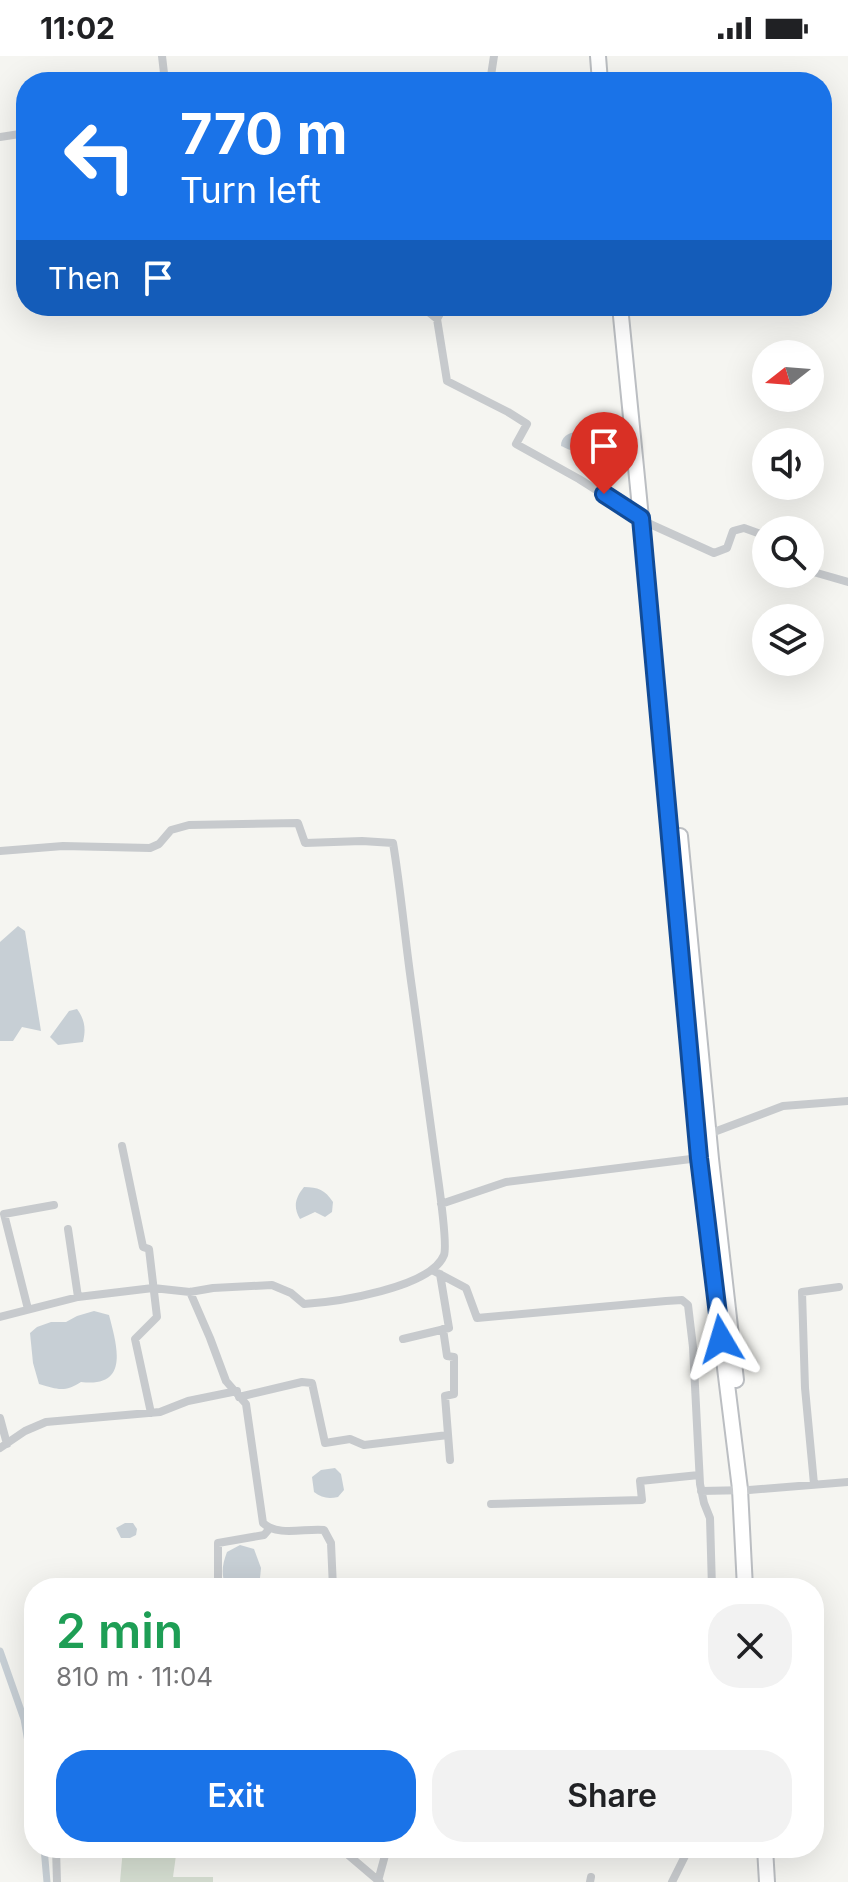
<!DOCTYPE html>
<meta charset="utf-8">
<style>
:root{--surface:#fff;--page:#f2f2f2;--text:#202124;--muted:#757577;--accent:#1a73e8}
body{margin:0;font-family:Inter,sans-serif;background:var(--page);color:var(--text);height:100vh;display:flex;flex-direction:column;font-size:30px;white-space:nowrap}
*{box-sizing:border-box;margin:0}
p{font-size:26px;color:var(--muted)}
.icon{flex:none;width:44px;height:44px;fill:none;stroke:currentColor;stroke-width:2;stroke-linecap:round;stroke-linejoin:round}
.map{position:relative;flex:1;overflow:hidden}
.details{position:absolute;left:24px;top:1522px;width:800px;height:280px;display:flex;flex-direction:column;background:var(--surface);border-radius:32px;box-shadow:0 8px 32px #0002}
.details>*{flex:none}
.top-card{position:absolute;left:16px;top:16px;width:816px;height:244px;border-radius:32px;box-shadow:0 8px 32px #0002;background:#1a73e8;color:#fff;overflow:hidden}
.needle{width:52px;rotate:253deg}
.tools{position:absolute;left:752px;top:284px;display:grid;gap:16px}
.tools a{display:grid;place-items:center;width:72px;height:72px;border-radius:50%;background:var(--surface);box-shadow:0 8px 32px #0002;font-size:40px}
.pin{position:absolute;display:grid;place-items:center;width:68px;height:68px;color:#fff;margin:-82px -34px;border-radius:50% 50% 50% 0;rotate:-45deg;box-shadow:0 0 8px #0007}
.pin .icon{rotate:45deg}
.me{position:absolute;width:88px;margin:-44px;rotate:353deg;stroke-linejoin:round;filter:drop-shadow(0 0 6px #0008)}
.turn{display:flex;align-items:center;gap:28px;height:168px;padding:0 32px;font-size:36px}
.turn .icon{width:104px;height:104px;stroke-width:2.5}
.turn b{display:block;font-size:56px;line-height:68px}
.then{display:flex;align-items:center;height:76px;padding:0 32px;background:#0003;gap:16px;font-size:30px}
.round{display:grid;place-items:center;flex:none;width:84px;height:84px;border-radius:32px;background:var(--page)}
.summary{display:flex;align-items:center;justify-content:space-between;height:136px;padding:0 32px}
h1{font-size:48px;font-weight:600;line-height:60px;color:#1e9e55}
.button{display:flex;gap:16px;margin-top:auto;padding:16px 32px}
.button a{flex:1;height:92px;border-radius:32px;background:var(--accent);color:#fff;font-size:32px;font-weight:600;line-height:92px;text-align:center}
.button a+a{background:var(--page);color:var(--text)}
.status{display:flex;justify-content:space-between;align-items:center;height:56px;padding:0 40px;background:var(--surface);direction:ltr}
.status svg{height:22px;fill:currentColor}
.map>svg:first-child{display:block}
.green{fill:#d5ded1}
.water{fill:#c7cfd5}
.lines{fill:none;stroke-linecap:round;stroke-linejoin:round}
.canal{stroke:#c7cfd5;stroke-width:7}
.primary-casing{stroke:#bbbec2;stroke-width:18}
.street{stroke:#c7cacd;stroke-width:8}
.primary{stroke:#fff;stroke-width:14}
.route-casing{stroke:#114b97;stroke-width:20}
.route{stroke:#1a73e8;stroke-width:14}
</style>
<div class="status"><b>11:02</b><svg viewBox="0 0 49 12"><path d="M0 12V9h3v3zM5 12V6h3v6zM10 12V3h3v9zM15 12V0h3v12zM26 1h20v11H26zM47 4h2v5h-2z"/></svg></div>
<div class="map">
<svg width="848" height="1826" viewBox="0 0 848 1826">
<rect width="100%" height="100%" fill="#f5f5f1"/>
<path class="green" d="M123,1792H177L173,1821H213V1826H120Z"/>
<path class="water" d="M576,376L582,382L583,388C575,399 571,394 561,390C561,381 568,377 576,376Z
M18,870L25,875L41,975L22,971L13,985H0V886Z
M77,953C85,964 86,973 83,986L58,989L50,981L69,955Z
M304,1131C318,1131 325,1134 333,1146L332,1156L325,1161L315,1156L300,1163C293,1151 295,1142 304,1131Z
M94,1255L109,1259C117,1290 130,1332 81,1326C64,1337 57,1333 39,1328L33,1307L30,1277L37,1271L51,1266H66L77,1260Z
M335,1412L341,1418L344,1434L338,1441C328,1443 322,1442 314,1436L312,1421L321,1414Z
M125,1467H133L137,1473L136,1479L130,1482H121L116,1472Z
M240,1489L254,1493L261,1512L259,1532H226C221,1518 222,1509 227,1496Z"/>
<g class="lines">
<path class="canal" d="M0,1595L24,1663L34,1721
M44,1792L47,1826"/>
<g class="primary-casing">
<path id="primary" d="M598,0L600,26
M620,250L641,462L699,1102L740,1433L745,1532
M680,780L711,1103L736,1324
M765,1792L767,1826"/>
</g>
<path class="street" d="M162,0L165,26
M490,26L494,0
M0,81L26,77
M421,250L437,263L447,325L508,356L527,368L516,388L579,423L650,468L714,497L727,492L733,475L744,472L766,480
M437,263L444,250
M810,515L848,526
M0,795L63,790L150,792L159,788L171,774L189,769L298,767L305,787L362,785L393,787C401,835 405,884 412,932C420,991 428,1049 436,1108C438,1123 448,1187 444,1199C431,1232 336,1246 304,1248L291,1237L272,1229L213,1232L190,1236L153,1232L78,1241L0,1261
M706,1079L783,1050L848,1045
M122,1090L143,1191L149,1193L157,1261L135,1283L151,1357
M441,1148L506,1126L699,1102
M68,1173L78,1241
M432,1214L466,1232L477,1262L666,1245L682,1244L688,1249L693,1291L700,1428L704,1447L710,1462L712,1532
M190,1236L210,1282L226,1325L246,1348L263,1467C278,1481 305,1472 324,1474L331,1487L333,1532
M28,1253L4,1158L54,1149
M443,1273L447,1300L454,1301V1338L445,1340L450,1404
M403,1283L449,1272L440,1218
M239,1341L302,1326L312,1327L325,1387L350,1383L364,1389L448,1379
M0,1362L7,1388
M0,1392L25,1375L46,1366L160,1356L188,1345L237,1335
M814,1428L805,1332L802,1236L839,1231
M701,1435L749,1434L848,1426
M491,1448L642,1444L640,1425L699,1419
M218,1523V1487L264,1479L270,1472
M56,1792L57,1826
M340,1792L380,1826
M378,1825L387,1792
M590,1826L591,1821
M672,1826L689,1792"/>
<use href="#primary" class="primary"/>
</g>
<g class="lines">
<g class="route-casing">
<path id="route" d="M604,438L641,462L699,1102L721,1283"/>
</g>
<use href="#route" class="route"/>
</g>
</svg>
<div class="tools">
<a><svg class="needle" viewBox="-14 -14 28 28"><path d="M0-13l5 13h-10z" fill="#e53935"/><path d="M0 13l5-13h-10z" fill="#757577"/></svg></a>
<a><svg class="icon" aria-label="sound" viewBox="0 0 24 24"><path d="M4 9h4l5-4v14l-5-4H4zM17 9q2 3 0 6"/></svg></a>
<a><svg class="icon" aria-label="search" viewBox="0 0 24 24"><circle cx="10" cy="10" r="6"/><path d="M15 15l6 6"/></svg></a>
<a><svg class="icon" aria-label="layers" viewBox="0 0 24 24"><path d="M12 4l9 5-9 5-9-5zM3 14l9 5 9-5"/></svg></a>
</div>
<div class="pin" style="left:604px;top:438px;background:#d93025"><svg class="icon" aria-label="arrive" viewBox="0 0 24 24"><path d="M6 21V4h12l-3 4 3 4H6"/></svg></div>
<svg class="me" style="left:721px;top:1283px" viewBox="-20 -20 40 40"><path d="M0-17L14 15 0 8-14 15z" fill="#1a73e8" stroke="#fff" stroke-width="4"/></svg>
<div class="top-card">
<div class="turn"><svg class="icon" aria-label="left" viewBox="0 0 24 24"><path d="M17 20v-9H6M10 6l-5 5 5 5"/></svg><div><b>770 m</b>Turn left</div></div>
<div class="then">Then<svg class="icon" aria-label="arrive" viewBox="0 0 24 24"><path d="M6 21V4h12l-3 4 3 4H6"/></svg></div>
</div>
<section class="details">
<div class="summary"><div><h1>2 min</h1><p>810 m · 11:04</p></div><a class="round"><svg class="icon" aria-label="close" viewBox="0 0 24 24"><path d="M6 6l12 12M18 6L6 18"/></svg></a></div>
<div class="button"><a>Exit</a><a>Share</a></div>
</section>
</div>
